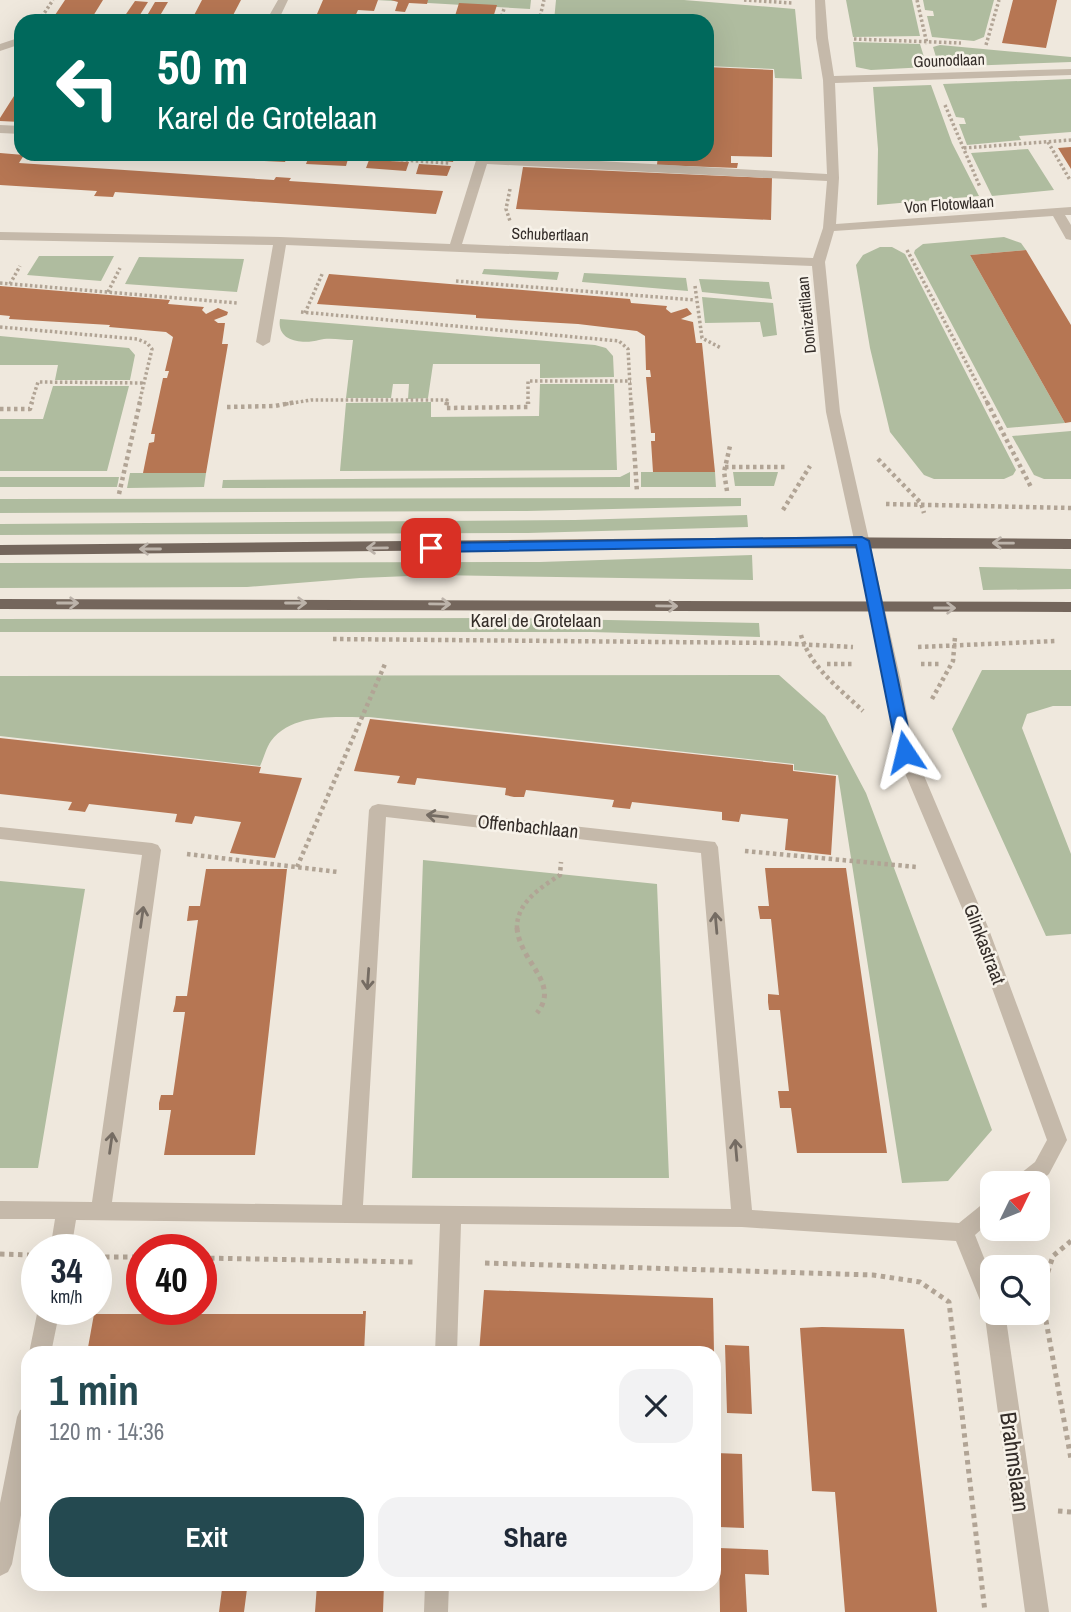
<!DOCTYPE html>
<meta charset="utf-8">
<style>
:root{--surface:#fff;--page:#f2f2f3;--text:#1f2937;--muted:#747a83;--accent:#244950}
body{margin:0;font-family:"Archivo Narrow",sans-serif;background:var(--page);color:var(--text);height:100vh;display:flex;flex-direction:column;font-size:26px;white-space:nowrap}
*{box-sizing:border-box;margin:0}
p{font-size:23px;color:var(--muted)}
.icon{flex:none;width:38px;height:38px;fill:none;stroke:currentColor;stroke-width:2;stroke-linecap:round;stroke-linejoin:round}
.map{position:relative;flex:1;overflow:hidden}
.drawer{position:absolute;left:21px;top:1346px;width:700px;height:245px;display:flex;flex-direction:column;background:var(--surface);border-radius:21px;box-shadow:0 7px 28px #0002}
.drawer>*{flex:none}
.top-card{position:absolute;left:14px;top:14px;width:700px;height:147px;border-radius:21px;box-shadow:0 7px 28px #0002;background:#00695c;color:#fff;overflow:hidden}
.needle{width:46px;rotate:47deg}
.fabs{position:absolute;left:980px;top:1171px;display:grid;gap:14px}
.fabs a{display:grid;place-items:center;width:70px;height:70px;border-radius:14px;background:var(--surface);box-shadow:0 7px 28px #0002;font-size:35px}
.speed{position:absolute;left:21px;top:1234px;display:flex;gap:14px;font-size:35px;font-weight:700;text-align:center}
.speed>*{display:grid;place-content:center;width:91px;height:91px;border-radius:50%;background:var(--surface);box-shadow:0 7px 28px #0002;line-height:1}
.speed small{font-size:18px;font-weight:400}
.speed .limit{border:10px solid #d22;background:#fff;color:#111}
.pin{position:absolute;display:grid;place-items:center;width:60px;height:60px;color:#fff;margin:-30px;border-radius:14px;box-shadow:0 4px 10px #0006}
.me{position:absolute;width:77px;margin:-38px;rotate:350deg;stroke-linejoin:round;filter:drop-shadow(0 0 5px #0008)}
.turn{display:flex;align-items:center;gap:24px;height:147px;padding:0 28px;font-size:32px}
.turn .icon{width:91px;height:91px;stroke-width:2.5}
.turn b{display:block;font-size:49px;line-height:60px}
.round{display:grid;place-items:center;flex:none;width:74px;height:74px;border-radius:21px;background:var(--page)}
.summary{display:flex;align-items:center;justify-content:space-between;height:119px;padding:0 28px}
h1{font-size:42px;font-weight:700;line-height:52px;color:var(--accent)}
.primary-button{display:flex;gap:14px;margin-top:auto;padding:14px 28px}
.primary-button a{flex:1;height:80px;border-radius:21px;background:var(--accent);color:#fff;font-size:28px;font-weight:700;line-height:80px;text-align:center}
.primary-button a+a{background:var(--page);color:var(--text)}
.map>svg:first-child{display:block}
.green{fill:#afbc9f}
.building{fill:#b67653}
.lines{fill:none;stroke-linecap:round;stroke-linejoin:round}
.path-far2{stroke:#b1a495;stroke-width:3.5;stroke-dasharray:2.5 2.5;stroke-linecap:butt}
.path-far1{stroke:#b1a495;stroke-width:4.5;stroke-dasharray:3.5 3.5;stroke-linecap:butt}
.path{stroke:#b1a495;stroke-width:5;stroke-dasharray:4.5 4.5;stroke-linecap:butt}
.minor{fill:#c5b9aa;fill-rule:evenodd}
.major{fill:#74665c;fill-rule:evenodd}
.oneway{stroke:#bcb3aa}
.oneway2{stroke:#756c63}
.route{fill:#1a73e8;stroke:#114b97;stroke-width:2}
.labels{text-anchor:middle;stroke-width:5;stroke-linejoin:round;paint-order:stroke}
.far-street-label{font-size:16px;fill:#342d29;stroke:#f7f2e9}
.street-label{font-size:19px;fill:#342d29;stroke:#f7f2e9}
.near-street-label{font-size:23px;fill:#342d29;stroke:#f7f2e9}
</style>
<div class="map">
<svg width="1071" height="1612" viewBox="0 0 1071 1612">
<rect width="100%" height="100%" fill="#efe8dd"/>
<path class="green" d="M376,0H531L530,9Z
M556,0H684L795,9L802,79L775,78L774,69L707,66V21H554Z
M846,0H912L920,36L853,37Z
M923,0H994L984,37L974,41L932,37L927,16H934L933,11L925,10Z
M853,42L920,44L927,67L871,70L856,67Z
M940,45L1071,57V62L939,67L933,47Z
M1071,79V132L1019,136L1021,140L967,145L959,124H966L964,118L956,117L943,84Z
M931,85L952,143L979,196L877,205L878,149L873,87Z
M1028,149L1054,190L992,196L971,153Z
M1004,237L1021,243L1026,250L970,255L1065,423L1007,428L914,253L915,250L923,244Z
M880,247H892L905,254L1016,470L1013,475L1004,479H934L924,475L890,432L870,348L856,265L863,255Z
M39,256H114L101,281L27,275Z
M139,257L244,259L237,292L125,284Z
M484,269L559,272L557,280L482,274Z
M584,273L686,278L688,291L582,282Z
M699,279L769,282L772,299L702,292Z
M702,297L773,303L777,335L763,337L760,322L705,323Z
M280,319L595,345L606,348L613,356L614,377L540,378V364H433L428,398L408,399L409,384H393L391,398H346L353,340C343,340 328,337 319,340C305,344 276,343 280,319Z
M0,336L129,348L135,355L130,380H55L58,365H0Z
M540,384H614L617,470L340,471L346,403L431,402V417L539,416Z
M53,386H129L107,471H0V419H43Z
M1071,431V479H1044L1034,475L1012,436Z
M630,472V487L222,488L223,480L620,477Z
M641,472H715L716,487H641Z
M733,472H778L774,486H735Z
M130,473H206L204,487L127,488Z
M0,477H119L117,487H0Z
M741,498V506L527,511L0,513V499Z
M747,515L748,527L528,533L0,535V524L575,520Z
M752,555L753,580L434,575L360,578L247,587L0,588V563L540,562Z
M979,567L1071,569V589L983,590Z
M506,618L759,623L760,637L592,632H0V619Z
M982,670H1071V706H1053L1027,714L1022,728L1071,854V934L1046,936L952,729Z
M779,675L825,716L866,793L992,1130L948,1181L902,1183L838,775L794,770V764L369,717C338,718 293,712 271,741C266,748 264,758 260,766L0,736V676Z
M423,860L657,884L669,1178H412Z
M0,881L85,889L38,1168H0Z"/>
<path class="building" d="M65,0H103L90,21H51Z
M202,0H241L230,21H191Z
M323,0H378L374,11L358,10L353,21H314Z
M391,0H428L427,4L409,3L405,12L395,11L398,2Z
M1013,0H1057L1046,48L1002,43Z
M135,1L148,2L138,18L124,17Z
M155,2H168L158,19H145Z
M459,3L497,5L492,21H444L446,15L455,16Z
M707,67L773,70L772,157L731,156V163H738L737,168L657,165L658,154H707Z
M21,85V122L0,121V118Z
M1071,147V169L1058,148Z
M0,153L24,155L19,163L274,180L276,177L291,178L289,181L443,191L436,214L115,192L113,197L94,196L97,191L0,185Z
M248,154H273L288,155L285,162L246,160Z
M371,154H411L410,159Z
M436,154H444L455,155L453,162L434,160Z
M309,156L330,158L348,159L346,166L306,164Z
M369,160L390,161L409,162L406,171L366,168Z
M419,164L451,166L447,176L416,174Z
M523,167L772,178L771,220L516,209Z
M1026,250L1071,325V422L1065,423L970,255Z
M329,274L630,299L631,303L667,306L666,309L671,313L687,308L692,314L681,319L693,322L696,343H702L715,472H653L651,441H655V433H651L646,377H651L650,370H646L645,336L637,331L578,324L476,318V315L317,304Z
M0,286L170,300L168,304L204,307L202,310L206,314L218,308L228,312L227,315L214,320L218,323H225L222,344H228L206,473H143L149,443L154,442L155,434H151L163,378H167L169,371H165L173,337L166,332L109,327L110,325L9,319L10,316L0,315Z
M370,719L793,765V771L836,776L831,855L785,850L788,819L741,814L739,822L722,820V812L632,802L630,809L612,807L614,800L526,790L524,797H514L505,795L506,788L417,778L415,785L397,783L400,776L354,771Z
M0,738L261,767L259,773L302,778L275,858L230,853L241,822L195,816L192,824L175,822L177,814L89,804L85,812L78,811L68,810L72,802L0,794Z
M765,868H846L887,1153H797L791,1108H780L778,1091H789L780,1010H769L768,1002V994L779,995L771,919H760L758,906H769Z
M206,869H287L255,1155H164L171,1110H159V1103L161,1095H173L185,1012H173L175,1004L176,996H187L198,920L187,921L189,906H200Z
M484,1290L713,1298L714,1353H479Z
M363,1311H366L364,1353H87L94,1314H363Z
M822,1327L904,1329L937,1612H845L835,1492L812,1491L800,1328Z
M725,1345L749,1346L752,1414L727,1413Z
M716,1453L742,1454L744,1528L719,1527Z
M719,1548L768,1550L769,1575L745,1574L747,1612H720Z
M317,1584H384L383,1612H315Z
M222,1589H247L244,1612H219Z"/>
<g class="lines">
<path class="path-far2" d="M744,0L792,3
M917,0L927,44
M39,21L53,0
M500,21L504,9
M539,21L544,0
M854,39L961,43
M986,45L999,0
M945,105L980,187
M1048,142L1070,180
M964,148L1071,140
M306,154L449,163
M510,189L506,209L510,221
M907,250L988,404
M456,281L695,300
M0,283L237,303
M10,284L20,266
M695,286L702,338L721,348
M108,292L120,268
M301,312L619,341L628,349L631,404
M305,313L323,272
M0,327L137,339L147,343L152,349L139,404
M31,404L38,382L145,383
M286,404L311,400H447L446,404
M528,404V381H631"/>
<path class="path-far1" d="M447,402L446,408L528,407V402
M631,402L637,492
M987,402L1032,489
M227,407L275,406L296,402
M0,409H30L32,402
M878,459L921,503L924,513
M725,467H787
M727,491L724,472L730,446
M119,494L140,402
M886,504L1071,508
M783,510L810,466
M801,635C810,667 840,689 863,711
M333,639L776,643L853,647
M918,647L1056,641
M827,664H854
M921,664H942
M932,699L953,661L955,637
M745,851L917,867
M187,854L338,872
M297,867L385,664
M517,929C516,903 540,888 560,875L561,862"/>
<path class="path" d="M517,928C520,963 561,983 537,1013
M1071,1241L1053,1256L1041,1293L1071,1459
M0,1254L29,1255
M96,1257H142
M201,1258L413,1262
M485,1263L873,1275L920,1282L949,1302L985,1612
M1058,1511L1071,1512"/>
<path class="minor" d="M278,0H288L278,21H266Z
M815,0H825L828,38L834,76L1071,69V75L835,83L839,178L836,224L1071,207V215H1065L1071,225V240L1066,239L1053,216L834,231L825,262L840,412L901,681L914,752L988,927L1067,1140L1049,1174L1038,1183H1013L1016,1177L1035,1162L1047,1140L970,927L896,752L885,681L826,412L812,266L286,245L270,342L263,346L256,342L273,245L0,240V232L280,237L450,244L478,154L827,174L823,80L816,38ZM487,164L827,181L823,228L813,258L462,244Z
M21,37V44L0,51V44Z
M0,125L21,126V134L0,133Z
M378,804L715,842L718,847L752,1210L959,1223L985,1202L992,1199V1220L975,1235L992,1278V1312H1005L1049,1612H1025L984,1310L956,1241L742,1227L461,1224L457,1353H435L440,1224L76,1220L71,1250H50L55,1219H0V1201L92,1202L142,855L0,839V827L152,843L158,845L161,850L112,1202L342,1205L369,810L372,806ZM386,817L701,853L731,1209L363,1205Z
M38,1309H60L51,1353H29Z
M28,1407V1477L12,1564L8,1572L0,1576V1503L17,1417L20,1410Z
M425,1584H449L448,1612H424Z"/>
<path class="major" d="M803,537L1071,539V549L669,548L0,555V545Z
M0,599L1071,602V612L0,609Z"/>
</g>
<defs><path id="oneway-shaft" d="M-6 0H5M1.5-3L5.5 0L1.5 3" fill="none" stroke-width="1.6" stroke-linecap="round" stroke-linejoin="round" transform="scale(1.75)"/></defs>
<g class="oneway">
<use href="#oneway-shaft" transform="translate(1003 543) rotate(-179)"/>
<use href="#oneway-shaft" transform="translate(377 548) rotate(179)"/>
<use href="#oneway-shaft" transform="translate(150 549) rotate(180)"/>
<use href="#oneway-shaft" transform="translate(68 603)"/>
<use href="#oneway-shaft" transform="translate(296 603)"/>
<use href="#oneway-shaft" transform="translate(440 604) rotate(1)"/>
<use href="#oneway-shaft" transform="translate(667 606) rotate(1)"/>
<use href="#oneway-shaft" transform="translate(945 608)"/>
</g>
<g class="oneway2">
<use href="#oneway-shaft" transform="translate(437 816) rotate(-174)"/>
<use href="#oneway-shaft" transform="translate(142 917) rotate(-82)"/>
<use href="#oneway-shaft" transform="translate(716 923) rotate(-95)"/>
<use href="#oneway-shaft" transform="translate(368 979) rotate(94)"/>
<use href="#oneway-shaft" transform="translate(111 1143) rotate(-82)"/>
<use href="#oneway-shaft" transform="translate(736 1150) rotate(-95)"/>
</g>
<path class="route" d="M862,537L869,541L913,752L905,757L897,752L856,545L431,552L424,548L431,543Z"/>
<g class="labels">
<g class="far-street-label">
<text transform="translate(949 60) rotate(-2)" y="6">Gounodlaan</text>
<text transform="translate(949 204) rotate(-4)" y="6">Von Flotowlaan</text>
<text transform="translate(550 234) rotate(2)" y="6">Schubertlaan</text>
<text transform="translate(806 315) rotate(-96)" y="6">Donizettilaan</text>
</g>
<g class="street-label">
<text x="536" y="627">Karel de Grotelaan</text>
<text transform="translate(528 826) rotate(6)" y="7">Offenbachlaan</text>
<text transform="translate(985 944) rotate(69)" y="7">Glinkastraat</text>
</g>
<g class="near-street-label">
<text transform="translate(1015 1462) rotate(82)" y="8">Brahmslaan</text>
</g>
</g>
</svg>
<div class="fabs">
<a><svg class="needle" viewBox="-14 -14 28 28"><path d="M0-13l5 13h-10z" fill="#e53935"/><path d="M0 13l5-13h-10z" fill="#747a83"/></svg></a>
<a><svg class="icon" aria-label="search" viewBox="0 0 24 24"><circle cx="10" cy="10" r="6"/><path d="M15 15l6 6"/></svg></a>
</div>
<div class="speed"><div>34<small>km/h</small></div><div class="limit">40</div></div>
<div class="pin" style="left:431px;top:548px;background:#d93025"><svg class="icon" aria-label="arrive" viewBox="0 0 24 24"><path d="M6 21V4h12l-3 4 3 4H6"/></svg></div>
<svg class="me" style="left:905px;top:752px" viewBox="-20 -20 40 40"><path d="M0-17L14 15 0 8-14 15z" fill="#1a73e8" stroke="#fff" stroke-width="4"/></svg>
<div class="top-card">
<div class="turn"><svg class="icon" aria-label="left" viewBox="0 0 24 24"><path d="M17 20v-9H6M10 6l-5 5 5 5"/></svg><div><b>50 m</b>Karel de Grotelaan</div></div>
</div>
<section class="drawer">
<div class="summary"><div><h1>1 min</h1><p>120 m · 14:36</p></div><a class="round"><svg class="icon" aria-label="close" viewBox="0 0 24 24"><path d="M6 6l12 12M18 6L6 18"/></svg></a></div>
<div class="primary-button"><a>Exit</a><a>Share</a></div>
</section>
</div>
